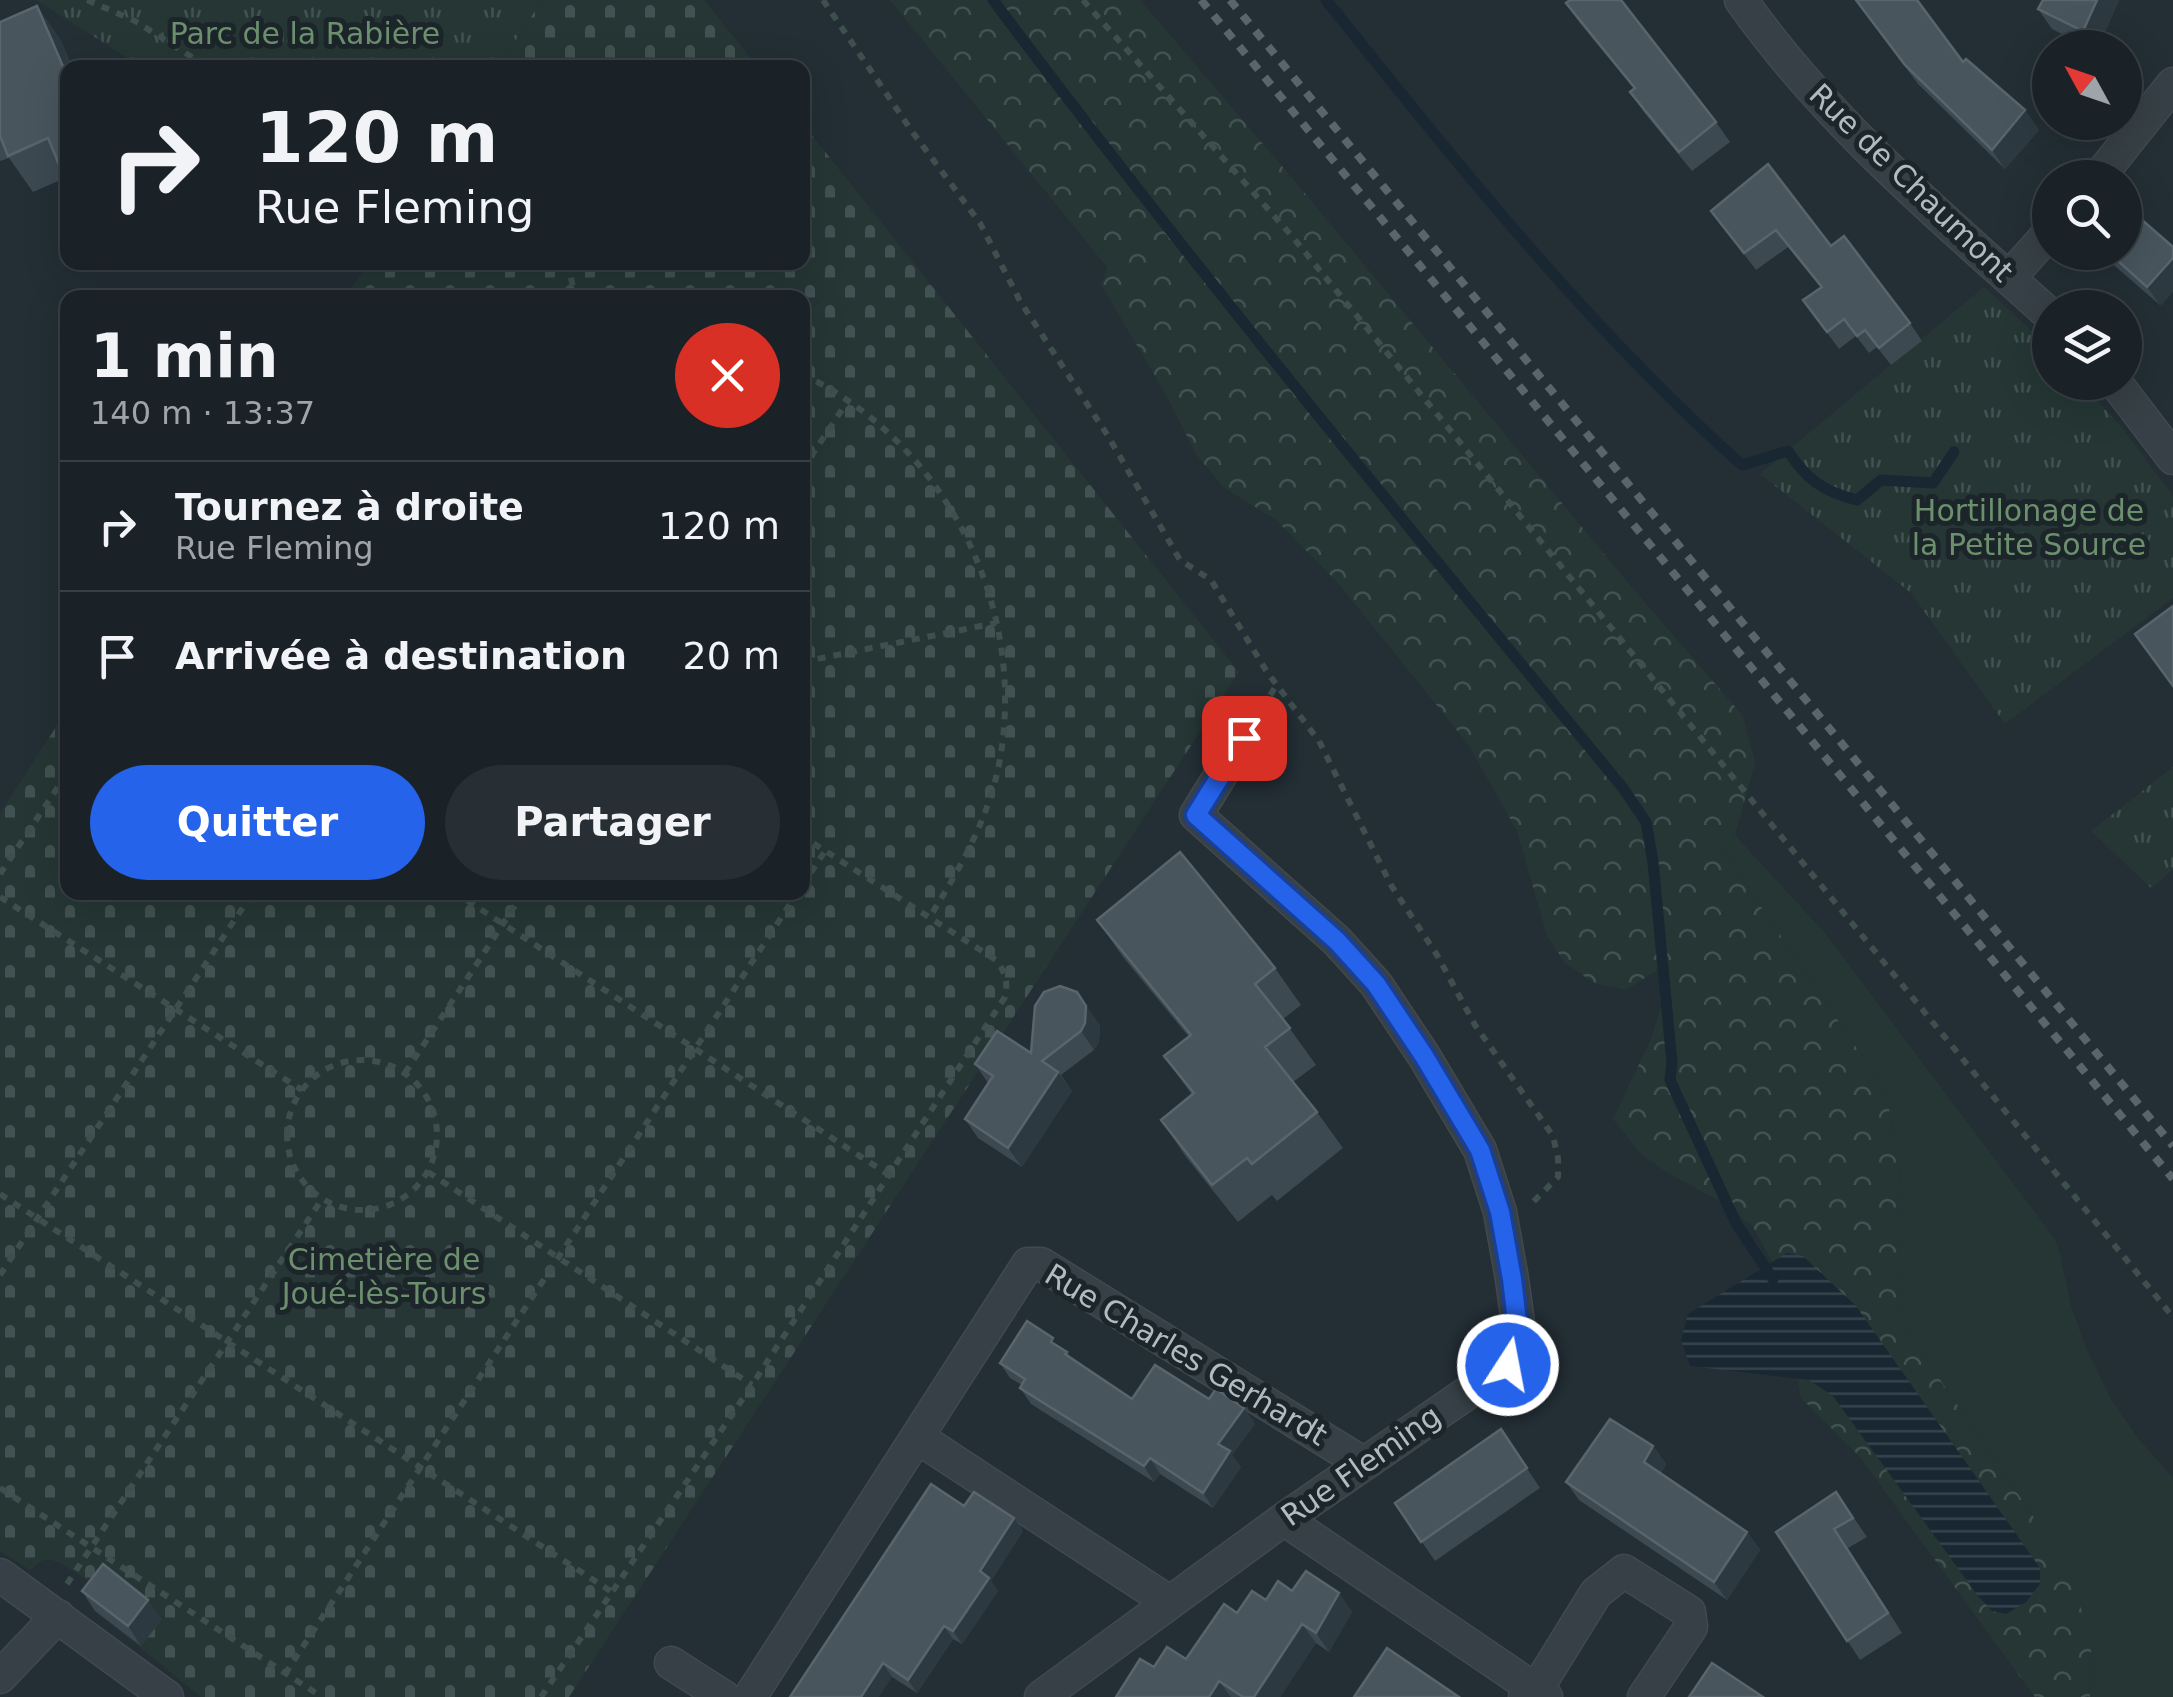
<!DOCTYPE html>
<html lang="fr">
<meta charset="utf-8">
<style>
:root{--surface:#1a2228;--page:#272f34;--text:#f1f3f6;--muted:#9fa4a8;--line:#383f45;--accent:#2563eb}
body{margin:0;font-family:"DejaVu Sans",sans-serif;background:var(--page);color:var(--text);height:100vh;display:flex;flex-direction:column;font-size:38px;white-space:nowrap}
*{box-sizing:border-box;margin:0}
p{font-size:32px;color:var(--muted)}
.icon{flex:none;width:55px;height:55px;fill:none;stroke:currentColor;stroke-width:2;stroke-linecap:round;stroke-linejoin:round}
.map{position:relative;flex:1;overflow:hidden}
.sheet{position:absolute;left:60px;top:290px;width:750px;height:610px;display:flex;flex-direction:column;background:var(--surface);border-radius:20px;box-shadow:0 10px 40px #0002,0 0 0 2px var(--line)}
.sheet>*{flex:none}
.hud{position:absolute;left:60px;top:60px;width:750px;height:210px;border-radius:20px;box-shadow:0 10px 40px #0002,0 0 0 2px var(--line);background:#1a2228;color:var(--text);overflow:hidden}
.needle{width:65px;rotate:310deg}
.buttons{position:absolute;left:2032px;top:30px;display:grid;gap:20px}
.buttons a{display:grid;place-items:center;width:110px;height:110px;border-radius:50%;background:var(--surface);box-shadow:0 10px 40px #0002,0 0 0 2px var(--line);font-size:50px}
.pin{position:absolute;display:grid;place-items:center;width:85px;height:85px;color:#fff;margin:-42px;border-radius:20px;box-shadow:0 5px 15px #0006}
.me{position:absolute;width:110px;margin:-55px;rotate:11deg;stroke-linejoin:round;filter:drop-shadow(0 0 8px #0008)}
.turn{display:flex;align-items:center;gap:35px;height:210px;padding:0 30px;font-size:45px}
.turn .icon{width:130px;height:130px;stroke-width:2.5}
.turn b{display:block;font-size:70px;line-height:85px}
.round{display:grid;place-items:center;flex:none;width:105px;height:105px;border-radius:52px;background:var(--page)}
.headline{display:flex;align-items:center;justify-content:space-between;height:170px;padding:0 30px}
h1{font-size:60px;font-weight:600;line-height:75px}
.action{display:flex;gap:20px;margin-top:auto;padding:20px 30px}
.action a{flex:1;height:115px;border-radius:60px;background:var(--accent);color:#fff;font-size:40px;font-weight:600;line-height:115px;text-align:center}
.action a+a{background:var(--page);color:var(--text)}
ul{padding:0;list-style:none}
li{display:flex;align-items:center;gap:30px;height:130px;padding:0 30px;border-top:2px solid var(--line)}
li div{flex:1}
li b{display:block;font-size:38px}
li em{font-style:normal}
.map>svg:first-child{display:block}
.grass{fill:#253635}
.forest{fill:url(#forest-crowns)}
.cemetery{fill:url(#cemetery-stones)}
.park{fill:url(#park-tufts)}
.water{fill:url(#water-rules)}
.lines{fill:none;stroke-linecap:round;stroke-linejoin:round}
.stream{stroke:#182731;stroke-width:11}
.minor-casing{stroke:#40494f;stroke-width:35}
.path{stroke:#3e4f4d;stroke-width:6;stroke-dasharray:8 8;stroke-linecap:butt}
.minor{stroke:#364046;stroke-width:32}
.rail{stroke:#59656c;stroke-width:8;stroke-dasharray:10 10;stroke-linecap:butt}
.wall{fill:#3c4951}
.shaded-wall{fill:#2d3940}
.building{fill:#48555d;stroke:#59656d;stroke-width:2.5}
.route-casing{stroke:#184099;stroke-width:25}
.route{stroke:#2563eb;stroke-width:18}
.labels{text-anchor:middle;stroke-width:10;stroke-linejoin:round;paint-order:stroke}
.park-label{font-size:30px;fill:#6c8f6d;stroke:#1c252a}
.street-label{font-size:30px;fill:#b1bbc2;stroke:#1c252a}
</style>
<div class="map">
<svg width="2173" height="1697" viewBox="0 0 2173 1697">
<defs>
<pattern id="forest-crowns" width="20" height="18" patternUnits="userSpaceOnUse" patternTransform="scale(2.5)"><rect width="20" height="18" fill="#253635"/><path d="M2 6a3 3 0 1 1 6 0M12 15a3 3 0 1 1 6 0" fill="none" stroke="#425151"/></pattern>
<pattern id="cemetery-stones" width="16" height="16" patternUnits="userSpaceOnUse" patternTransform="scale(2.5)"><rect width="16" height="16" fill="#253635"/><path d="M2 7V4a2 2 0 0 1 4 0v3zM10 15v-3a2 2 0 0 1 4 0v3z" fill="#425151"/></pattern>
<pattern id="park-tufts" width="24" height="20" patternUnits="userSpaceOnUse" patternTransform="scale(2.5)"><rect width="24" height="20" fill="#253635"/><path d="M3 7l-1-3M5 7V3M7 7l1-3M15 17l-1-3M17 17v-4M19 17l1-3" fill="none" stroke="#425151"/></pattern>
<pattern id="water-rules" width="6" height="5" patternUnits="userSpaceOnUse" patternTransform="scale(2.5)"><rect width="6" height="5" fill="#182731"/><path d="M0 2.5h6" fill="none" stroke="#37444d"/></pattern>
</defs>
<rect width="100%" height="100%" fill="#232e35"/>
<path class="grass" d="M1735,835L1826,934L2044,1224L2058,1245L2072,1309L2086,1347L2111,1399L2138,1438L2173,1478V1697H2090L2091,1648L2033,1516L1898,1318L1897,1294L1903,1224L1900,1172L1886,1091L1723,851Z"/>
<path class="forest" d="M890,0H1140L1298,185L1630,585L1743,716L1755,763L1735,835L1723,851L1886,1091L1900,1172L1903,1224L1897,1294L1898,1318L2033,1516L2076,1588L2091,1648L2090,1697H2035L1859,1456L1801,1398L1774,1265L1753,1227L1725,1204L1668,1173L1640,1153L1613,1119L1651,1039L1661,1007L1659,969L1626,990L1594,983L1565,963L1547,936L1517,831L1468,744L1338,583L1276,520L1223,487L1196,454L1164,391L1101,285L1107,267Z"/>
<path class="cemetery" d="M542,0H704L758,67L498,68Z
M803,124L1239,672L569,1697H201L95,1611L91,1583L63,1564L48,1559L41,1561L30,1570L0,1551V813L67,710L68,892H802V298L345,297L370,263L802,262Z"/>
<path class="park" d="M36,0H542L498,67H142Z
M1984,287L2050,348V382L2082,383L2121,427L2173,496V598L2005,724L1911,593L1760,474Z
M2173,767V870L2151,888L2091,831Z"/>
<path class="water" d="M1787,1253L1803,1256L1856,1306L2040,1568V1584L2026,1602L2006,1614L1992,1611L1978,1596L1833,1396L1809,1380L1690,1366L1681,1340L1688,1314Z"/>
<g class="lines">
<path class="stream" d="M993,0C1195,269 1409,528 1623,788L1646,822L1653,862L1672,1063L1670,1080L1737,1225L1773,1279
M1326,0C1456,162 1587,327 1742,465L1788,451C1806,479 1824,492 1857,500L1881,480L1933,483L1954,452"/>
<g class="minor-casing">
<path id="minor" d="M1741,0C1827,122 1940,216 2050,315
M2098,178L2173,84
M2009,278L2050,232
M2115,382L2173,458
M917,1437L1169,1602
M1284,1519L1546,1697
M0,1575L167,1697
M671,1663L724,1697
M0,1677L58,1616
M750,1697L1028,1264H1041L1364,1464
M1041,1697L1284,1519L1508,1365L1519,1330L1512,1279L1500,1212L1480,1150L1424,1056L1376,984L1337,941L1196,815L1244,737
M1525,1697L1536,1690L1596,1593L1624,1571L1689,1612L1691,1627L1644,1697"/>
</g>
<path class="path" d="M87,0L135,21L209,68
M823,0L911,130L980,223L1020,301L1108,436L1180,560L1211,580L1267,672L1319,741L1391,885L1437,955L1475,1025L1553,1136L1558,1158V1177L1533,1202
M1083,0L1291,235L2173,1317
M528,65V68
M568,262L575,298
M802,374C944,442 1027,603 1000,759C990,816 960,869 929,918
M802,470L849,399
M802,662L996,623
M1262,709L1277,684
M0,874L68,772
M802,886L825,851
M454,892L889,1175
M0,897L302,1090
M287 1135a75 75 0 1 1 150 0a75 75 0 1 1-150 0Z
M405,1073L524,892
M428,1172L752,1385
M0,1194L612,1592
M0,1275L253,892
M0,1488L322,1697
M67,1584L322,1199
M285,1674L798,892
M541,1697L752,1385L1005,997C1008,981 1006,973 996,960L802,836"/>
<use href="#minor" class="minor"/>
<path class="rail" d="M1201,0L2173,1179
M1230,0L2173,1146"/>
</g>
<path class="wall" d="M2043,0H2119L2098,48H2090L2052,29L2038,9Z
M1566,3L1716,122L1730,142L1692,171L1643,111L1630,92L1634,89L1579,22Z
M37,6L62,42L65,178L33,192L9,158L0,161V22Z
M1870,20L1963,62L2025,110L2039,130L2005,169L1918,84Z
M1711,211L1831,246L1910,323L1922,341L1891,365L1877,347L1869,353L1856,336L1839,349L1803,300L1821,288L1788,247L1756,270Z
M2103,252H2125L2161,306L2109,261Z
M1097,920L1275,968L1301,1005L1283,1019L1316,1065L1293,1082L1317,1112L1343,1148L1277,1201L1272,1195L1238,1222L1186,1157L1161,1120L1192,1095L1164,1056L1189,1037L1123,957Z
M1035,1006L1100,1025L1099,1042L1094,1050L1061,1075L1072,1091L1022,1167L978,1138L965,1119L988,1083L975,1064L1031,1053Z
M1060,1348L1067,1352L1071,1358L1132,1399H1209L1244,1408L1255,1424L1232,1455L1241,1467L1213,1508L1160,1474L1154,1482L1031,1404L1020,1388L1022,1385L1010,1378L1000,1363Z
M1501,1429L1540,1488L1435,1561L1395,1503Z
M1653,1446L1666,1464L1661,1473L1747,1532L1760,1550L1727,1600L1579,1500L1566,1482Z
M1836,1492L1867,1537L1848,1548L1902,1633L1860,1660L1776,1532Z
M964,1506L1014,1518L1023,1531L991,1581L998,1591L962,1644L953,1639L917,1693L892,1677L790,1697Z
M82,1591L162,1619L141,1646L95,1611Z
M1292,1591L1339,1593L1352,1612L1329,1652L1316,1643L1280,1697H1116L1154,1667L1186,1659L1237,1613Z"/>
<path class="shaded-wall" d="M2097,0H2119L2098,48H2094L2083,31Z
M37,6L62,42L73,68H68V78Z
M2025,110L2039,130L2005,169L1992,150Z
M2173,258V292L2161,306L2147,287Z
M1077,992L1100,1025L1099,1042L1094,1050L1081,1031Z
M1058,1072L1072,1091L1022,1167L1008,1148Z
M1244,1408L1255,1424L1232,1455L1241,1467L1213,1508L1203,1493L1218,1444Z
M1653,1446L1666,1464L1656,1480L1644,1462Z
M1150,1458L1160,1474L1154,1482L1144,1466Z
M1014,1518L1023,1531L991,1581L998,1591L962,1644L953,1631L980,1571Z
M1747,1532L1760,1550L1727,1600L1714,1582Z
M1339,1593L1352,1612L1329,1652L1316,1633Z
M148,1600L162,1619L141,1646L128,1626Z
M1302,1624L1316,1643L1280,1697H1254Z
M944,1626L953,1639L917,1693L908,1680Z
M883,1663L892,1677L879,1697H861Z
M1219,1681L1231,1697H1209Z"/>
<path class="building" d="M1570,0H1621L1716,122L1679,152L1630,92L1635,88L1566,3Z
M1856,0H1917L1963,62L1966,59L2025,110L1992,150L1905,65Z
M2043,0H2097L2083,31L2038,9Z
M37,6L68,78V186L48,138L8,156L0,136V22Z
M1768,164L1831,246L1844,236L1910,323L1879,348L1865,330L1857,336L1844,319L1827,332L1803,300L1822,287L1776,230L1744,253L1711,211Z
M2126,206L2173,247V258L2147,287L2108,252H2125Z
M2173,606V686L2135,634Z
M1180,852L1275,968L1255,984L1290,1028L1265,1047L1317,1112L1252,1164L1247,1158L1212,1185L1161,1120L1194,1093L1164,1056L1191,1035L1097,920Z
M1060,986L1077,992L1086,1006L1085,1023L1081,1031L1042,1061L1058,1072L1008,1148L965,1119L993,1076L975,1064L997,1031L1031,1053L1035,1006L1044,992Z
M1027,1321L1053,1338L1051,1342L1067,1352L1065,1354L1132,1399L1155,1365L1209,1399L1216,1389L1244,1408L1218,1444L1230,1451L1203,1493L1150,1458L1144,1466L1020,1388L1025,1379L1000,1363Z
M1610,1419L1653,1446L1644,1462L1747,1532L1714,1582L1566,1482Z
M1501,1429L1527,1468L1421,1542L1395,1503Z
M931,1484L964,1506L974,1492L1014,1518L980,1571L989,1578L953,1631L944,1626L908,1680L883,1663L861,1697H790Z
M1836,1492L1853,1518L1834,1529L1888,1613L1847,1641L1776,1532Z
M103,1564L148,1600L128,1626L82,1591Z
M1306,1571L1339,1593L1316,1633L1302,1624L1254,1697H1243L1219,1681L1209,1697H1116L1140,1659L1154,1667L1167,1647L1186,1659L1224,1604L1237,1613L1252,1591L1266,1600L1278,1581L1292,1591Z
M1387,1648L1459,1697H1354Z
M1712,1663L1763,1697H1689Z"/>
<g class="lines">
<g class="route-casing">
<path id="route" d="M1244,738L1196,815L1337,941L1376,984L1424,1056L1480,1150L1500,1212L1512,1279L1518,1330L1508,1365"/>
</g>
<use href="#route" class="route"/>
</g>
<g class="labels">
<g class="park-label">
<text x="305" y="44">Parc de la Rabière</text>
<text x="2029" y="521">Hortillonage de<tspan x="2029" dy="34">la Petite Source</tspan></text>
<text x="384" y="1270">Cimetière de<tspan x="384" dy="34">Joué-lès-Tours</tspan></text>
</g>
<g class="street-label">
<text transform="translate(1911 183) rotate(44)" y="10">Rue de Chaumont</text>
<text transform="translate(1186 1355) rotate(31)" y="10">Rue Charles Gerhardt</text>
<text transform="translate(1361 1466) rotate(-35)" y="10">Rue Fleming</text>
</g>
</g>
</svg>
<div class="buttons">
<a><svg class="needle" viewBox="-14 -14 28 28"><path d="M0-13l5 13h-10z" fill="#e53935"/><path d="M0 13l5-13h-10z" fill="#9fa4a8"/></svg></a>
<a><svg class="icon" aria-label="search" viewBox="0 0 24 24"><circle cx="10" cy="10" r="6"/><path d="M15 15l6 6"/></svg></a>
<a><svg class="icon" aria-label="layers" viewBox="0 0 24 24"><path d="M12 4l9 5-9 5-9-5zM3 14l9 5 9-5"/></svg></a>
</div>
<div class="pin" style="left:1244px;top:738px;background:#d93025"><svg class="icon" aria-label="arrive" viewBox="0 0 24 24"><path d="M6 21V4h12l-3 4 3 4H6"/></svg></div>
<svg class="me" style="left:1508px;top:1365px" viewBox="-20 -20 40 40"><circle r="17" fill="#2563eb" stroke="#fff" stroke-width="3"/><path d="M0-11L8 9 0 5-8 9z" fill="#fff"/></svg>
<div class="hud">
<div class="turn"><svg class="icon" aria-label="right" viewBox="0 0 24 24"><path d="M7 20v-9h11M14 6l5 5-5 5"/></svg><div><b>120 m</b>Rue Fleming</div></div>
</div>
<section class="sheet">
<div class="headline"><div><h1>1 min</h1><p>140 m · 13:37</p></div><a class="round" style="background:#d93025;color:#fff"><svg class="icon" aria-label="close" viewBox="0 0 24 24"><path d="M6 6l12 12M18 6L6 18"/></svg></a></div>
<ul>
<li><svg class="icon" aria-label="right" viewBox="0 0 24 24"><path d="M7 20v-9h11M14 6l5 5-5 5"/></svg><div><b>Tournez à droite</b><p>Rue Fleming</p></div><em>120 m</em></li>
<li><svg class="icon" aria-label="arrive" viewBox="0 0 24 24"><path d="M6 21V4h12l-3 4 3 4H6"/></svg><div><b>Arrivée à destination</b></div><em>20 m</em></li>
</ul>
<div class="action"><a>Quitter</a><a>Partager</a></div>
</section>
</div>
